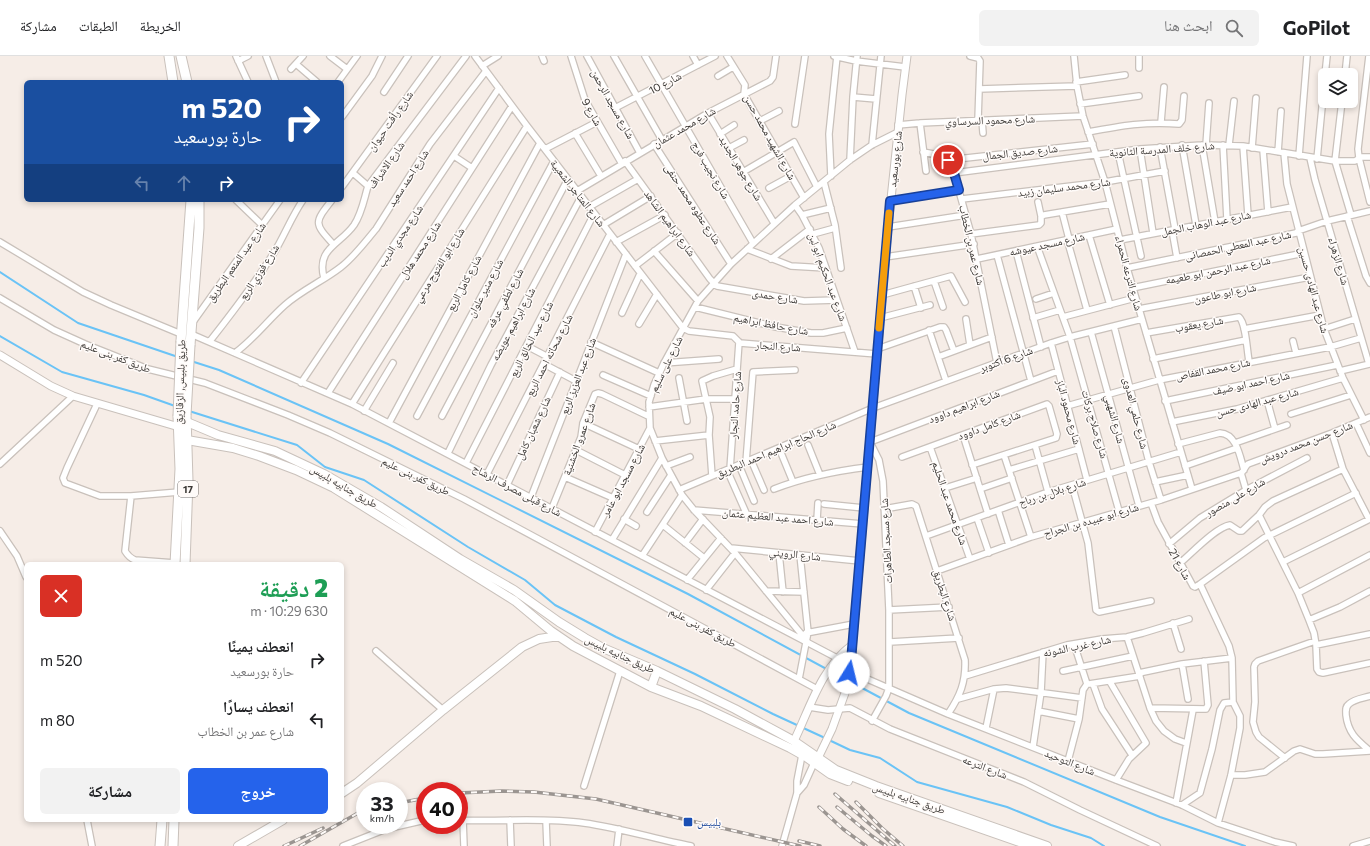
<!DOCTYPE html>
<html lang="ar">
<meta charset="utf-8">
<style>
:root{--surface:#fff;--page:#f2f2f2;--text:#202124;--muted:#757577;--line:#e0e0e0;--accent:#2563eb}
body{margin:0;font-family:Commissioner,"Noto Naskh Arabic",sans-serif;background:var(--page);color:var(--text);direction:rtl;height:100vh;display:flex;flex-direction:column;font-size:15px;white-space:nowrap}
*{box-sizing:border-box;margin:0}
p{font-size:13px;color:var(--muted)}
.icon{flex:none;width:22px;height:22px;fill:none;stroke:currentColor;stroke-width:2;stroke-linecap:round;stroke-linejoin:round}
.map{position:relative;flex:1;overflow:hidden;direction:ltr}
.sheet{position:absolute;left:24px;top:506px;width:320px;height:260px;display:flex;flex-direction:column;background:var(--surface);border-radius:6px;box-shadow:0 2px 6px #0003;direction:rtl}
.sheet>*{flex:none}
.hud{position:absolute;left:24px;top:24px;width:320px;height:122px;border-radius:6px;box-shadow:0 2px 6px #0003;direction:rtl;background:#1a4fa0;color:#fff;overflow:hidden}
.tools{position:absolute;left:1318px;top:12px;display:grid;gap:8px}
.tools a{display:grid;place-items:center;width:40px;height:40px;border-radius:6px;background:var(--surface);box-shadow:0 2px 6px #0003;font-size:20px}
.speed{position:absolute;left:356px;top:726px;display:flex;gap:8px;font-size:20px;font-weight:700;text-align:center}
.speed>*{display:grid;place-content:center;width:52px;height:52px;border-radius:50%;background:var(--surface);box-shadow:0 2px 6px #0003;line-height:1}
.speed small{font-size:10px;font-weight:400}
.speed .limit{border:6px solid #d22;background:#fff;color:#111}
.pin{position:absolute;display:grid;place-items:center;width:34px;height:34px;color:#fff;margin:-17px;border:2px solid #fff;border-radius:50%;box-shadow:0 1px 4px #0007}
.me{position:absolute;width:44px;margin:-22px;rotate:9deg;stroke-linejoin:round;filter:drop-shadow(0 0 3px #0008)}
.turn{display:flex;align-items:center;gap:14px;height:84px;padding:0 16px;font-size:18px}
.turn .icon{width:52px;height:52px;stroke-width:2.5}
.turn b{display:block;font-size:28px;line-height:34px}
.lanes{display:flex;align-items:center;height:38px;padding:0 16px;background:#0003;justify-content:center;gap:20px;direction:ltr}
.lanes .off{opacity:.35}
.round{display:grid;place-items:center;flex:none;width:42px;height:42px;border-radius:6px;background:var(--page)}
.overview{display:flex;align-items:center;justify-content:space-between;height:68px;padding:0 16px}
h1{font-size:24px;font-weight:800;line-height:30px;color:#1e9e55}
.cta{display:flex;gap:8px;margin-top:auto;padding:8px 16px}
.cta a{flex:1;height:46px;border-radius:6px;background:var(--accent);color:#fff;font-size:16px;font-weight:800;line-height:46px;text-align:center}
.cta a+a{background:var(--page);color:var(--text)}
ul{padding:0;list-style:none}
li{display:flex;align-items:center;gap:12px;height:60px;padding:0 16px}
li div{flex:1}
li b{display:block;font-size:15px}
li em{font-style:normal}
header{display:flex;align-items:center;gap:24px;box-sizing:border-box;height:56px;padding:0 20px;background:var(--surface);border-bottom:1px solid var(--line)}
header strong{font-size:19px}
nav{display:flex;gap:22px;margin-inline-start:auto;font-size:14px}
.search{width:280px;height:36px;background:var(--page);display:flex;align-items:center;gap:10px;box-sizing:border-box;padding:0 14px;border-radius:6px;color:var(--muted);font-size:15px}
.map>svg:first-child{display:block}
.lines{fill:none;stroke-linecap:round;stroke-linejoin:round}
.stream{stroke:#6ac3f6;stroke-width:2}
.minor-casing{stroke:#c9c1bb;stroke-width:8}
.tertiary-casing{stroke:#c9c1bb;stroke-width:9}
.secondary-casing{stroke:#c9c1bb;stroke-width:10}
.trunk-casing{stroke:#c9c1bb;stroke-width:11}
.minor{stroke:#fff;stroke-width:5.5}
.tertiary{stroke:#fff;stroke-width:7}
.secondary{stroke:#fff;stroke-width:8}
.trunk{stroke:#fff;stroke-width:9}
.rail-casing{stroke:#9b9591;stroke-width:3.5}
.rail{stroke:#fffbf9;stroke-width:2;stroke-dasharray:6;stroke-linecap:butt}
.trunk-bridge-casing{stroke:#c9c1bb;stroke-width:11;stroke-linecap:butt}
.trunk-bridge{stroke:#fff;stroke-width:9}
.route-casing{stroke:#184099;stroke-width:10}
.route{stroke:#2563eb;stroke-width:7}
.slow{stroke:#f59e0b;stroke-width:7}
.transit-dot{fill:#1a4fb4;stroke:#fffbf9;stroke-width:1.5}
.labels{text-anchor:middle;stroke-width:3;stroke-linejoin:round;paint-order:stroke}
.shield{fill:#fffbf9;stroke:#767370;stroke-width:1}
.shield-label{font-size:10px;font-weight:bold;fill:#3c3936}
.street-label{font-size:11px;fill:#3c3936;stroke:#fffbf9}
.transit-label{font-size:11px;fill:#164399;stroke:#fffbf9;text-anchor:start}
</style>
<header>
<strong>GoPilot</strong>
<div class="search"><svg class="icon" aria-label="search" viewBox="0 0 24 24"><circle cx="10" cy="10" r="6"/><path d="M15 15l6 6"/></svg>ابحث هنا</div>
<nav><a>الخريطة</a><a>الطبقات</a><a>مشاركة</a></nav>
</header>
<div class="map">
<svg width="1370" height="790" viewBox="0 0 1370 790">
<rect width="100%" height="100%" fill="#f6ede7"/>
<g class="lines">
<path class="stream" d="M0,216L78,267L178,301
M0,280L62,316L144,339L175,350
M191,305L219,314L388,388L688,538L845,623
M189,355L297,389L325,411L364,424L468,491L525,524L555,549L616,581L695,618L773,658L825,682
M849,625L909,657L1160,761L1245,790
M829,684L850,694L880,702L917,726L1007,751L1051,769L1091,782L1104,790"/>
<g class="minor-casing">
<path id="minor" d="M236,0L248,26
M266,0L276,26
M330,0L347,13
M475,0L527,70L683,272L689,275L733,280L740,287L877,298
M542,0L544,5
M571,0L585,44L622,108
M587,0L640,97
M614,0L662,84
M645,0L753,187
M693,0L698,9
M727,0L745,29L744,38L804,142
M834,0L856,5L905,11
M970,0L978,2L980,5L978,64
M1074,0L1077,30L1083,60L1105,126L1127,212L1192,433
M1369,0L1358,93L1359,102L1370,146
M238,5L248,0
M296,8L317,26
M482,10L498,0
M1139,12V0
M291,13L303,0
M1325,19L1327,0
M1345,19L1347,0
M718,20L733,11
M338,26L357,0
M1076,26L1125,19
M979,33L1077,30
M384,36L408,0
M853,41L876,43
M1342,45L1335,105L1351,159
M1080,48L1139,40
M615,52L715,0
M708,57L774,167
M342,61L372,20L382,0
M982,64L983,77
M760,65L779,55
M1161,66L1164,31
M920,67L926,115
M795,68L805,0
M898,69L920,67L1083,60
M1088,76C1120,70 1147,65 1179,68L1182,64L1184,40
M575,77L601,120
M720,78L734,69
M654,88L731,208
M872,89L881,0
M1182,89L1196,169
M1202,89L1215,166
M1206,89L1209,47
M1223,89L1227,163
M1229,89L1234,45
M1243,90L1248,159
M1160,91L1175,173
M729,92L744,84
M1252,92L1256,42
M545,93L597,66
M1140,93L1153,177
M1263,94L1268,156
M923,96L944,100L954,117L971,178L997,307
M1118,96L1141,200
M1278,96L1281,55
M1284,97L1287,128L1324,273L1343,322L1364,364
M454,100L472,112
M1299,100L1307,0
M1310,102L1315,124L1369,308
M1317,103L1325,20
M850,104L853,41L857,0
M948,104L1093,88
M625,105L710,223L717,230L804,245L837,244
M743,116L794,86L817,131
M353,117L368,130
M954,117L1140,93L1202,89L1243,90L1335,105H1355L1361,101H1370
M831,120L829,78L837,0
M824,126L835,169L841,212
M342,131L437,0
M769,132L791,120
M577,135L708,57L770,25L773,21L776,0
M962,143L1105,126L1165,115
M236,144L262,169
M332,144C314,167 314,167 333,188
M890,145L959,134
M1038,146L1041,160
M795,149L802,159L819,192L855,296
M589,151L638,123
M1062,156L1069,183
M802,159L831,152
M1347,160L1366,220L1370,227
M603,169L651,140
M888,171L966,159
M1172,174L1177,202
M813,178L835,172
M971,178L1039,169L1041,167V161L1044,159L1110,148
M1089,179L1110,249
M1067,183L1087,254
M1120,184L1292,151
M0,186L83,236L111,249L181,278
M616,186L665,159
M1037,190L1070,281L1119,455
M747,193L791,210L826,212
M654,195L698,245
M1016,195L1041,291
M997,199L1031,325
M885,201L974,188
M771,203L810,173
M977,203L1117,173
M635,210L678,177
M1127,212L1296,177L1298,175L1327,165L1370,155
M324,222C316,192 340,189 354,169C362,157 364,143 368,130L466,0
M934,225L943,251
M914,230L921,252
M1132,232L1304,197
M882,239L951,220L965,246
M0,242L54,274L85,288L148,313L205,327L288,359L330,377L464,443L817,633
M1036,243L1054,237
M695,251L776,271L811,277H823L847,272
M1139,253L1310,221
M622,257L640,218
M1063,261L1135,242
M880,262L930,249
M1033,262L1060,254
M966,263L970,289
M193,266L280,144
M639,268L657,238
M1114,270L1149,406L1161,444
M1244,273L1320,259
M1324,273L1355,263
M929,274L946,325
M1091,276L1139,450
M1146,277L1239,261C1246,267 1247,295 1249,305
M191,278L352,348L837,602
M210,285C233,256 255,227 275,195C285,178 292,160 303,144
M1293,285L1296,297
M591,286L659,317
M1051,287L1087,424
M527,290L548,301
M877,293L940,271H944L946,274L954,295
M235,297C254,283 268,264 285,249C302,234 323,225 341,211C354,201 365,186 376,173L430,88L486,15
M938,301L992,281
M1153,303L1246,284
M664,307L719,303
M544,308L576,325
M1340,315L1370,308
M603,319L651,340
M679,322L687,365
M301,327L499,32
M328,337L512,50
M1267,344L1275,373
M1165,345L1337,309
M97,348L67,412L63,422L65,427L100,440H131L179,436
M352,348L527,70
M1067,350L1159,324L1330,291L1361,282
M649,351L706,343H735
M364,355L393,307
M1291,358L1351,339
M417,360L554,105
M442,360L568,123
M1172,366L1237,353L1343,322
M389,367L540,87
M583,367L639,393
M1356,367L1370,397
M1332,377L1343,413
M963,379L988,458
M655,385L709,379
M1235,387L1287,369
M1178,388L1220,377C1237,378 1240,401 1244,414
M808,389L820,419
M1035,389L1048,436
M930,391L970,503
M779,392L793,426
M576,394L625,419
M448,397L491,309L581,141
M1004,399L1031,481
M902,401L1047,348L1049,350L1057,378L1056,382L972,409
M751,404L764,434
M746,406L753,316L795,314
M466,407L594,158
M0,408L73,340
M739,409L754,445
M666,410L690,401
M1185,410L1237,392
M730,413L739,286
M727,414L747,459
M1009,414L1079,393
M1241,417L1246,434
M487,418L610,178
M712,420L709,379L710,361L702,325L713,320L737,313
M565,421L613,442
M1155,426L1188,419
M507,429L560,316
M1072,429L1088,487L1096,554L1099,556L1151,545
M945,432L977,422
M774,433C805,421 835,415 868,411
M980,433L1012,422
M679,434L873,352L1051,287L1070,281L1142,263
M131,440L125,495C128,500 130,502 135,504L175,507
M531,441L626,198
M1151,447L1158,466L1193,530L1195,531L1200,528L1229,590L1232,602L1233,646L1240,660V672L1231,719L1218,767
M824,448L864,452
M552,452L581,381L583,367L595,338L598,337L602,338L648,360
M884,453L912,448L916,450L965,604C966,626 960,640 948,658
M694,454L863,468
M998,454L1009,489
M647,456L671,419
M1259,459L1298,537L1309,564L1314,577L1316,589L1317,613L1319,616L1323,617L1370,607
M977,462L989,497
M624,463L636,470
M817,464L818,447
M663,469L704,502
M0,475L17,500L26,521
M595,476L650,372
M926,480L1048,436L1181,396
M612,484L662,402
M685,487L703,463
M1169,488L1200,462L1246,434L1307,402
M731,492L860,505
M779,497L783,536
M642,500L682,439
M1283,506L1370,463
M1180,507C1191,498 1216,471 1230,469L1239,475H1242L1259,459L1265,451L1273,445L1343,413L1369,463
M937,515L1031,481L1161,444L1241,417C1245,415 1244,411 1248,408L1332,377L1370,361
M687,524L721,482
M1200,528L1264,482L1356,437
M706,534L735,497
M766,535L804,536
M1298,537L1370,499
M889,554L949,551
M1309,564L1340,551L1370,535
M1173,567L1181,593
M806,577L854,568
M1127,581L1150,652L1156,665L1164,675L1175,683L1186,687
M807,585L735,497L694,454L682,439L662,402L650,372L649,346L654,329L664,307L698,245L731,208L795,149L850,104L872,89L898,76
M890,586L959,582
M1316,589L1370,578
M376,595L443,654
M1182,608L1188,643
M849,615L948,658L1116,724L1182,749L1218,767L1275,786L1293,790
M1063,615L1133,600
M1139,617L1182,608L1232,602
M965,620L1067,589L1102,583L1127,581L1143,577L1189,563
M799,623L808,576L800,499
M1110,626L1146,687L1129,703L1116,724
M1089,628L1140,620
M1093,628L1102,653L1132,699
M958,643L994,633L1006,632L1082,642
M809,651L828,654L850,652L890,673L1024,726L1080,754L1157,790
M1150,652L1206,653L1208,649L1204,605
M1038,655L1079,663
M872,665L886,640L889,632V554L883,425L879,404L870,386L1058,315
M986,672L994,633
M1033,691L1041,636L1043,596
M1285,702L1259,681L1256,676L1253,666L1255,646L1254,611L1255,608L1258,605L1315,585
M1068,705L1079,663L1083,634L1087,628L1074,588
M1231,719H1245L1265,716L1294,695L1300,693L1315,698H1323L1370,695C1357,684 1348,677 1346,659C1346,654 1345,651 1349,648C1354,643 1364,642 1370,640
M584,730L620,615
M797,737L804,729L814,707
M1176,747L1193,654
M1182,749L1200,737L1212,693L1220,654L1224,647L1233,646
M87,764L92,790
M459,764C500,766 543,761 584,767C620,772 655,783 691,790
M463,764L464,790
M510,764L511,790
M546,765L547,790
M343,790L386,773L425,764
M617,790L619,773
M782,790L797,737V725L802,699
M1353,790L1370,785"/>
</g>
<g class="tertiary-casing">
<path id="tertiary" d="M0,299L51,330L73,340L179,371
M794,685C810,652 821,612 852,589
M818,702L832,673L845,637L851,605L888,171L902,39L907,0"/>
</g>
<g class="secondary-casing">
<path id="secondary" d="M187,366L218,379L275,395L324,418L381,451L460,503L514,534L559,566L585,582L603,592L657,615L735,653L794,685L836,714L876,730L1047,790
M187,384L233,392L259,400L296,414L334,432L515,545L551,575L573,590L651,631L701,650L790,692L806,701L830,718L848,725
M651,631L657,615
M342,737L357,727L443,654L522,591L539,583L552,581H559
M879,737L1031,790
M238,790L283,764"/>
</g>
<g class="trunk-casing">
<path id="trunk" d="M169,0L173,26
M181,0L187,26
M181,285L191,144
M190,289L199,172V144
M175,508L180,413L178,360
M185,508L188,425L186,359
M160,790L162,764
M173,790L174,764"/>
</g>
<use href="#minor" class="minor"/>
<use href="#tertiary" class="tertiary"/>
<use href="#secondary" class="secondary"/>
<use href="#trunk" class="trunk"/>
<g class="rail-casing">
<path id="rail" d="M459,737L502,735L534,736L596,743L800,790
M835,738L895,790
M856,746L882,772L903,790
M399,747L425,742
M819,751L843,773L866,790
M837,751L872,780L886,790
M799,785L820,790
M284,790L323,772
M300,790L358,757L365,756"/>
</g>
<use href="#rail" class="rail"/>
<g class="trunk-bridge-casing">
<path id="trunk-bridge" d="M186,359L190,289
M178,360L181,285"/>
</g>
<use href="#trunk-bridge" class="trunk-bridge"/>
</g>
<g class="lines">
<g class="route-casing">
<path id="route" d="M849,617L851,605L890,145L959,134L954,117L948,104"/>
</g>
<use href="#route" class="route"/>
<path class="slow" d="M879,272L889,157"/>
</g>
<rect class="transit-dot" x="683" y="761" width="10" height="10" rx="2"/>
<g class="labels">
<rect class="shield" x="178" y="425" width="20" height="16" rx="3"/>
<g class="shield-label">
<text x="188" y="437">17</text>
</g>
<g class="street-label">
<text transform="translate(665 27) rotate(-28)" y="4">شارع 10</text>
<text transform="translate(613 48) rotate(61)" y="4">شارع مسجد الرحمن</text>
<text transform="translate(592 56) rotate(61)" y="4">شارع 9</text>
<text transform="translate(990 64) rotate(-2)" y="4">شارع محمود السرساوي</text>
<text transform="translate(390 65) rotate(-55)" y="4">شارع رأفت حيوان</text>
<text transform="translate(684 71) rotate(-30)" y="4">شارع محمد عثمان</text>
<text transform="translate(770 81) rotate(61)" y="4">شارع الشهيد محمد حسن</text>
<text transform="translate(1162 93) rotate(-4)" y="4">شارع خلف المدرسة الثانوية</text>
<text transform="translate(1020 96) rotate(-6)" y="4">شارع صديق الجمال</text>
<text transform="translate(895 103) rotate(-84)" y="4">شارع بورسعيد</text>
<text transform="translate(386 109) rotate(-55)" y="4">شارع الاشراف</text>
<text transform="translate(741 112) rotate(59)" y="4">شارع جوهر الجديد</text>
<text transform="translate(711 114) rotate(60)" y="4">شارع نجيب فرج</text>
<text transform="translate(408 122) rotate(-57)" y="4">شارع احمد سعيد</text>
<text transform="translate(1064 131) rotate(-7)" y="4">شارع محمد سليمان زبيد</text>
<text transform="translate(578 137) rotate(52)" y="4">شارع المتاجر الشعبية</text>
<text transform="translate(693 148) rotate(57)" y="4">شارع عطوه محمد حنفى</text>
<text transform="translate(670 167) rotate(54)" y="4">شارع ابراهيم الشاهد</text>
<text transform="translate(1206 167) rotate(-11)" y="4">شارع عبد الوهاب الجمل</text>
<text transform="translate(400 180) rotate(-56)" y="4">شارع مجدي الديب</text>
<text transform="translate(1047 188) rotate(-12)" y="4">شارع مسجد عيوشه</text>
<text transform="translate(972 189) rotate(77)" y="4">شارع عمر بن الخطاب</text>
<text transform="translate(1238 189) rotate(-12)" y="4">شارع عبد المعطي الحمصانى</text>
<text transform="translate(420 194) rotate(-57)" y="4">شارع محمد هلال</text>
<text transform="translate(1339 205) rotate(74)" y="4">شارع الزهراء</text>
<text transform="translate(236 206) rotate(-55)" y="4">شارع عبد المنعم البطريق</text>
<text transform="translate(439 209) rotate(-58)" y="4">شارع ابو الفتوح مرعي</text>
<text transform="translate(1218 214) rotate(-11)" y="4">شارع عبد الرحمن ابو طعيمه</text>
<text transform="translate(259 216) rotate(-57)" y="4">شارع فوزي الربع</text>
<text transform="translate(1129 217) rotate(75)" y="4">شارع الترعه الحمراء</text>
<text transform="translate(828 221) rotate(70)" y="4">شارع عبد الحكيم ابو لبن</text>
<text transform="translate(464 227) rotate(-62)" y="4">شارع كامل الربع</text>
<text transform="translate(485 232) rotate(-62)" y="4">شارع منير علوان</text>
<text transform="translate(1314 234) rotate(75)" y="4">شارع عبد الهادى حسين</text>
<text transform="translate(1225 237) rotate(-11)" y="4">شارع ابو طاعون</text>
<text transform="translate(775 240) rotate(9)" y="4">شارع حمدى</text>
<text transform="translate(505 242) rotate(-62)" y="4">شارع لطفي عرفه</text>
<text transform="translate(513 268) rotate(-62)" y="4">شارع ابراهيم عويضه</text>
<text transform="translate(771 268) rotate(11)" y="4">شارع حافظ ابراهيم</text>
<text transform="translate(1199 268) rotate(-10)" y="4">شارع يعقوب</text>
<text transform="translate(531 283) rotate(-63)" y="4">شارع عبد الخالق الربع</text>
<text transform="translate(778 290) rotate(4)" y="4">شارع النجار</text>
<text transform="translate(549 299) rotate(-63)" y="4">شارع شحاته احمد الربع</text>
<text transform="translate(116 300) rotate(21)" y="4">طريق كفر بنى عليم</text>
<text transform="translate(1006 303) rotate(-20)" y="4">شارع 6 أكتوبر</text>
<text transform="translate(666 308) rotate(-64)" y="4">شارع على سليم</text>
<text transform="translate(1213 313) rotate(-11)" y="4">شارع محمد القفاص</text>
<text transform="translate(578 320) rotate(-69)" y="4">شارع عبد العزيز الربع</text>
<text transform="translate(180 326) rotate(-88)" y="4">طريق بلبيس, الزقازيق</text>
<text transform="translate(1251 327) rotate(-12)" y="4">شارع احمد ابو ضيف</text>
<text transform="translate(1257 346) rotate(-15)" y="4">شارع عبد الهادى حسن</text>
<text transform="translate(735 349) rotate(-86)" y="4">شارع حامد النجار</text>
<text transform="translate(964 350) rotate(-21)" y="4">شارع ابراهيم داوود</text>
<text transform="translate(1069 356) rotate(75)" y="4">شارع محمود الباز</text>
<text transform="translate(1136 357) rotate(76)" y="4">شارع حلمي العدوى</text>
<text transform="translate(1115 363) rotate(75)" y="4">شارع الشهبي</text>
<text transform="translate(1095 368) rotate(74)" y="4">شارع صلاح بركات</text>
<text transform="translate(989 369) rotate(-20)" y="4">شارع كامل داوود</text>
<text transform="translate(533 372) rotate(-65)" y="4">شارع شعبان كامل</text>
<text transform="translate(579 383) rotate(-70)" y="4">شارع عمرو الخشنية</text>
<text transform="translate(1306 386) rotate(-21)" y="4">شارع حسن محمد درويش</text>
<text transform="translate(776 393) rotate(-23)" y="4">شارع الحاج ابراهيم احمد البطريق</text>
<text transform="translate(416 420) rotate(26)" y="4">طريق كفر بنى عليم</text>
<text transform="translate(623 424) rotate(-62)" y="4">شارع مسجد ابو عامر</text>
<text transform="translate(344 430) rotate(30)" y="4">طريق جنابيه بلبيس</text>
<text transform="translate(517 434) rotate(28)" y="4">شارع قبلى مصرف الرشاح</text>
<text transform="translate(1052 436) rotate(-18)" y="4">شارع بلال بن رباح</text>
<text transform="translate(1235 441) rotate(-30)" y="4">شارع على منصور</text>
<text transform="translate(950 447) rotate(71)" y="4">شارع محمد عبد الحليم</text>
<text transform="translate(778 461) rotate(5)" y="4">شارع احمد عبد العظيم عثمان</text>
<text transform="translate(1091 464) rotate(-16)" y="4">شارع ابو عبيده بن الجراح</text>
<text transform="translate(886 485) rotate(-93)" y="4">شارع مسجد الطاهرات</text>
<text transform="translate(795 498) rotate(6)" y="4">شارع الرويني</text>
<text transform="translate(1180 508) rotate(61)" y="4">شارع 21</text>
<text transform="translate(945 539) rotate(72)" y="4">شارع البطريق</text>
<text transform="translate(703 571) rotate(28)" y="4">طريق كفر بنى عليم</text>
<text transform="translate(1077 590) rotate(-12)" y="4">شارع غرب الشونه</text>
<text transform="translate(620 598) rotate(25)" y="4">طريق جنابيه بلبيس</text>
<text transform="translate(1070 706) rotate(22)" y="4">شارع التوحيد</text>
<text transform="translate(985 711) rotate(21)" y="4">شارع الترعه</text>
<text transform="translate(909 742) rotate(19)" y="4">طريق جنابيه بلبيس</text>
</g>
<g class="transit-label">
<text x="697" y="770">بلبيس</text>
</g>
</g>
</svg>
<div class="tools">
<a><svg class="icon" aria-label="layers" viewBox="0 0 24 24"><path d="M12 4l9 5-9 5-9-5zM3 14l9 5 9-5"/></svg></a>
</div>
<div class="speed"><div>33<small>km/h</small></div><div class="limit">40</div></div>
<div class="pin" style="left:948px;top:104px;background:#d93025"><svg class="icon" aria-label="arrive" viewBox="0 0 24 24"><path d="M6 21V4h12l-3 4 3 4H6"/></svg></div>
<svg class="me" style="left:849px;top:617px" viewBox="-20 -20 40 40"><circle r="19" fill="#fff"/><path d="M0-13L10 11 0 6-10 11z" fill="#2563eb"/></svg>
<div class="hud">
<div class="turn"><svg class="icon" aria-label="right" viewBox="0 0 24 24"><path d="M7 20v-9h11M14 6l5 5-5 5"/></svg><div><b>520 m</b>حارة بورسعيد</div></div>
<div class="lanes"><svg class="icon off" aria-label="left" viewBox="0 0 24 24"><path d="M17 20v-9H6M10 6l-5 5 5 5"/></svg><svg class="icon off" aria-label="ahead" viewBox="0 0 24 24"><path d="M12 20V5M6 11l6-6 6 6"/></svg><svg class="icon" aria-label="right" viewBox="0 0 24 24"><path d="M7 20v-9h11M14 6l5 5-5 5"/></svg></div>
</div>
<section class="sheet">
<div class="overview"><div><h1>2 دقيقة</h1><p>630 m · 10:29</p></div><a class="round" style="background:#d93025;color:#fff"><svg class="icon" aria-label="close" viewBox="0 0 24 24"><path d="M6 6l12 12M18 6L6 18"/></svg></a></div>
<ul>
<li><svg class="icon" aria-label="right" viewBox="0 0 24 24"><path d="M7 20v-9h11M14 6l5 5-5 5"/></svg><div><b>انعطف يمينًا</b><p>حارة بورسعيد</p></div><em>520 m</em></li>
<li><svg class="icon" aria-label="left" viewBox="0 0 24 24"><path d="M17 20v-9H6M10 6l-5 5 5 5"/></svg><div><b>انعطف يسارًا</b><p>شارع عمر بن الخطاب</p></div><em>80 m</em></li>
</ul>
<div class="cta"><a>خروج</a><a>مشاركة</a></div>
</section>
</div>
